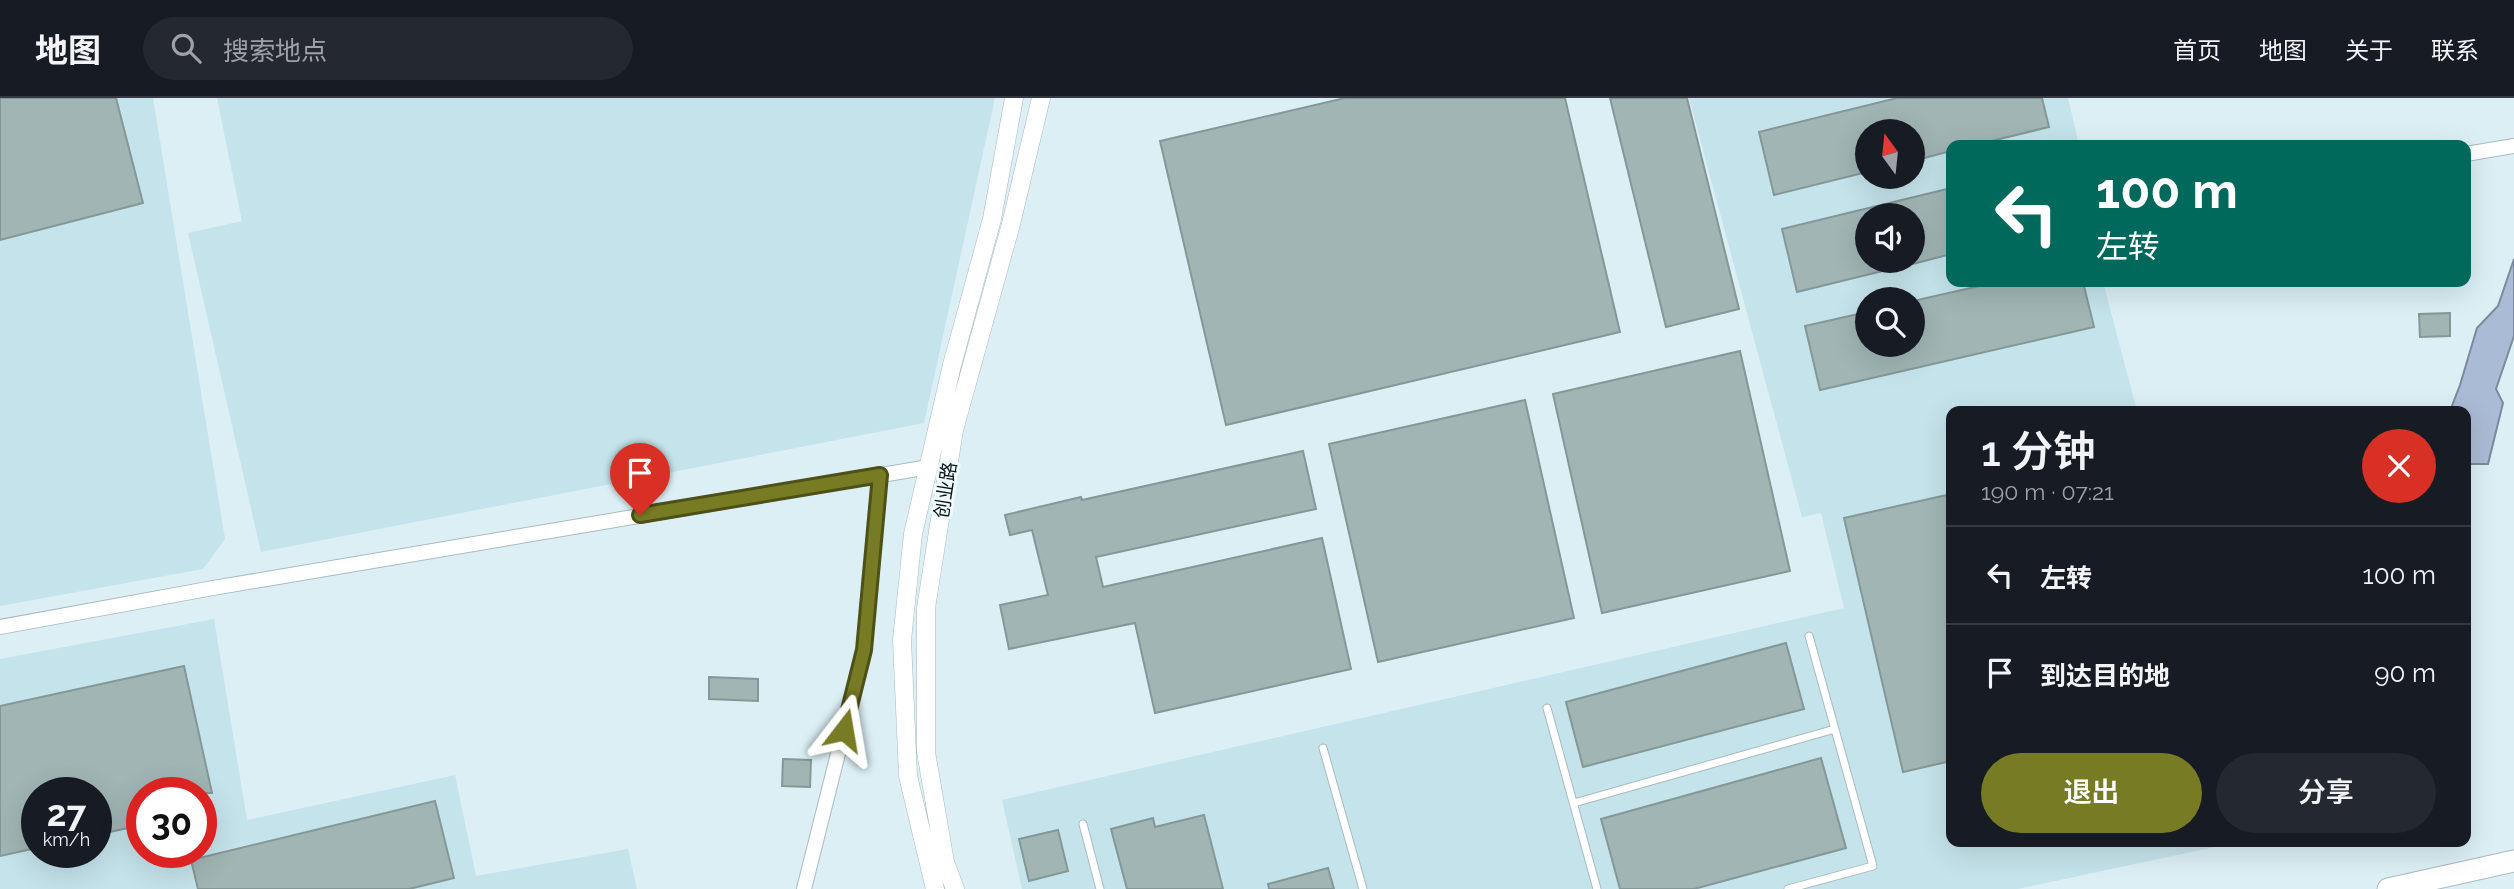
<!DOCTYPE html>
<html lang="zh">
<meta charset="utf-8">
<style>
:root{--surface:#171b24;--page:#242831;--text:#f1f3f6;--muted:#9ea1a6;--line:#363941;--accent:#777b24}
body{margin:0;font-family:Raleway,"Noto Sans SC",sans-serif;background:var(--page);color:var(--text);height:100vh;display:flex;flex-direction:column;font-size:26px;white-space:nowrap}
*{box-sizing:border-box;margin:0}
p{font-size:23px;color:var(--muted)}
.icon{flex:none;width:38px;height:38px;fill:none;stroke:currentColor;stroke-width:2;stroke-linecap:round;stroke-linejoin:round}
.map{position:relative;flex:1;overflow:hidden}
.panel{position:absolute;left:1946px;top:308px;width:525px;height:441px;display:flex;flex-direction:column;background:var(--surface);border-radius:14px;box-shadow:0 7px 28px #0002}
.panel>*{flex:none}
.banner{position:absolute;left:1946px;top:42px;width:525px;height:147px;border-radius:14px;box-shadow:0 7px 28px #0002;background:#00695c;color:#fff;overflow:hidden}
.needle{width:46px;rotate:345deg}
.tools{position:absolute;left:1855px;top:21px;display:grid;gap:14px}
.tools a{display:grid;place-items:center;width:70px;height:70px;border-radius:50%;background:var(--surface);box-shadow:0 7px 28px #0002;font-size:35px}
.speed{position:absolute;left:21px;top:679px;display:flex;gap:14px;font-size:35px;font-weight:700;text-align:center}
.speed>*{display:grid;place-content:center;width:91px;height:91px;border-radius:50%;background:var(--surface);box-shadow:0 7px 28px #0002;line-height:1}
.speed small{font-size:18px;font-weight:400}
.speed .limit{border:10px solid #d22;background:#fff;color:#111}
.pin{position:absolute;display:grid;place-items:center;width:60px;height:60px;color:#fff;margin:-72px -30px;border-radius:50% 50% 50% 0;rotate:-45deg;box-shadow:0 0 7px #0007}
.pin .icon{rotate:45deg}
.me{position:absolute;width:77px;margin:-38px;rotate:14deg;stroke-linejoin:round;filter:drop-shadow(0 0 5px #0008)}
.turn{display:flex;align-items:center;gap:24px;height:147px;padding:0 35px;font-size:32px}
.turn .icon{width:91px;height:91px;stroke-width:2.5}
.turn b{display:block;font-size:49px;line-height:60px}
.round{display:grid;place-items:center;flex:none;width:74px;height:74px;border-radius:37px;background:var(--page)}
.overview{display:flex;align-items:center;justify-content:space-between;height:119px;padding:0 35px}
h1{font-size:42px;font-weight:600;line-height:52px}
.primary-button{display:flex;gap:14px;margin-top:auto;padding:14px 35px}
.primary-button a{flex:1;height:80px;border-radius:42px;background:var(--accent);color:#fff;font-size:28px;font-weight:600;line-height:80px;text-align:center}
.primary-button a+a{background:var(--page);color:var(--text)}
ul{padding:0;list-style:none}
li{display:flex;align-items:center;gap:21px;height:98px;padding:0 35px;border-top:2px solid var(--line)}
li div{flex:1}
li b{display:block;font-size:26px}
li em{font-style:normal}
header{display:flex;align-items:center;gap:42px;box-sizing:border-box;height:98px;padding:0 35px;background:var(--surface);border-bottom:2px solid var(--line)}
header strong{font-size:33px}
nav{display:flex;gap:38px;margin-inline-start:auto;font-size:24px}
.search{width:490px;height:63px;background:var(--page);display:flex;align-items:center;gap:18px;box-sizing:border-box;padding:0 24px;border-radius:38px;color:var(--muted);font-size:26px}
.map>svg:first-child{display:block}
.built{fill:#c5e3eb;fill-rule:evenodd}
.water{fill:#aabbd5;stroke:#7c8a9c;stroke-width:2}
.building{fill:#a1b5b5;stroke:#849898;stroke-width:2}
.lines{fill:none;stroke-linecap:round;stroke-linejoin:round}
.service-casing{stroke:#a7bbc0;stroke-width:9}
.minor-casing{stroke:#a7bbc0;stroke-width:16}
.tertiary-casing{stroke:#a7bbc0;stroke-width:19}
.secondary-casing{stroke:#a7bbc0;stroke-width:23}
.service{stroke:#fff;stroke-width:7}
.minor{stroke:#fff;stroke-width:14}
.tertiary{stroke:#fff;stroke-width:18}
.secondary{stroke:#fff;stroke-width:21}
.route-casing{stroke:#4d5017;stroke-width:18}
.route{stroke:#777b24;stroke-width:12}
.labels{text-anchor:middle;stroke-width:6;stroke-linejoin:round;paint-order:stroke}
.street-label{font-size:19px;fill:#0f1617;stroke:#effbfe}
</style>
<header>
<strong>地图</strong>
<div class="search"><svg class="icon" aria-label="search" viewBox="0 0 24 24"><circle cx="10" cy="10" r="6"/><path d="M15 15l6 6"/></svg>搜索地点</div>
<nav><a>首页</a><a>地图</a><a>关于</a><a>联系</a></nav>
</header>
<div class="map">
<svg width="2514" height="791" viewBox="0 0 2514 791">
<rect width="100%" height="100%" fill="#dbeff5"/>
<path class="built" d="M0,0H153L225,441L203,471L0,508Z
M217,0H995L924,325L261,454L188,135L242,123Z
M1689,0H2068L2079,47H1951V184H2103L2137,313H1951V744H2238L2018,791H1022L1002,702L1844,510L1821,415L1802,419ZM1867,33H1913V79H1867ZM1867,117H1913V163H1867ZM1867,201H1913V247H1867Z
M214,521L247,722L455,677L476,778L628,751L637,791H0V561ZM37,695H96V754H37ZM142,695H201V754H142Z"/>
<path class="water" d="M2514,161V238L2496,291L2503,305L2488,366H2466V313H2450L2460,287L2477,230L2498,208Z"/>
<path class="building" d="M0,0H116L143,105L0,142Z
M1345,0H1565L1620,234L1226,327L1160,43Z
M1610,0H1687L1739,211L1666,229Z
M1897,0H2042L2049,29L1975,47H1951V53L1913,63V33H1867V74L1774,97L1759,34Z
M1951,90V156L1913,166V117H1867V163H1902L1903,168L1797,194L1782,131Z
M1997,184H2083L2094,229L1820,292L1805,228L1867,214V247H1913V203Z
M2450,215V238L2420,239L2419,216Z
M1740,253L1790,473L1602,515L1553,296Z
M1525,302L1574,520L1378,564L1329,346Z
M1303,353L1316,411L1096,459L1103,489L1322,440L1351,571L1155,615L1135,525L1009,551L1000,507L1048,497L1032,432L1010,437L1005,417L1081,399L1082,402Z
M1951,396V663L1903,674L1844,420Z
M1786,545L1804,611L1583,669L1566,604Z
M184,568L212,695H142V727L96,737V695H37V750L0,758V608Z
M709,579L758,581V603L709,601Z
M1821,660L1846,750L1694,791H1620L1601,721Z
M783,661L811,662L810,689L782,688Z
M435,703L454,780L409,791H198L191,762Z
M1204,717L1223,791H1127L1111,731L1153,720L1155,729Z
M1058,732L1068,773L1029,783L1019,741Z
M1328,770L1334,791H1269L1268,786Z"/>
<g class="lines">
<g class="service-casing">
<path id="service" d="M1547,610L1597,791
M1323,650L1363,791
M1574,705L1835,631
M1083,726L1100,791
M1788,791L1873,768L1809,538"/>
</g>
<g class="minor-casing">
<path id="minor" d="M2466,56L2514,48
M0,529L213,490L929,369
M804,791L864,552L880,377"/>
</g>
<g class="tertiary-casing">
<path id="tertiary" d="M935,791L908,678L902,542L913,436L952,267L992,121L1014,0
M955,791L945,764L926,654V510L954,332L1011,126L1041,0"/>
</g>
<g class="secondary-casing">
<path id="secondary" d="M2388,791L2514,763"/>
</g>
<use href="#service" class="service"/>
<use href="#minor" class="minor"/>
<use href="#tertiary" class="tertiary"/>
<use href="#secondary" class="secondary"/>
</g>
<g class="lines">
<g class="route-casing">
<path id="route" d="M640,417L880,377L864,552L844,632"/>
</g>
<use href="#route" class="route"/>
</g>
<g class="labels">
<g class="street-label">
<text transform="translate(945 392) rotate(-81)" y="7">创业路</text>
</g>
</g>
</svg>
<div class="tools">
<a><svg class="needle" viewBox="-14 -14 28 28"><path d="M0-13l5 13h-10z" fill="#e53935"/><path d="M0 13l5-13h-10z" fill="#9ea1a6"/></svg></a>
<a><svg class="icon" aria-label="sound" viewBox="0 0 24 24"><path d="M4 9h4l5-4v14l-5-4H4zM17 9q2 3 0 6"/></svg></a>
<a><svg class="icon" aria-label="search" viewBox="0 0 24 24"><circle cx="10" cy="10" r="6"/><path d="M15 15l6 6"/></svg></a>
</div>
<div class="speed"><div>27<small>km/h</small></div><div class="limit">30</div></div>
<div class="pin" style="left:640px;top:417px;background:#d93025"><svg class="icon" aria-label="arrive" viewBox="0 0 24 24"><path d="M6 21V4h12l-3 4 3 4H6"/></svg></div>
<svg class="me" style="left:844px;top:632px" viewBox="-20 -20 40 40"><path d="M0-17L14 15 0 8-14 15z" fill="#777b24" stroke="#fff" stroke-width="4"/></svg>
<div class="banner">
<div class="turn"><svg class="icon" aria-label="left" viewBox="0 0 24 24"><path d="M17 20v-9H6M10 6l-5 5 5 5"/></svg><div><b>100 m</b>左转</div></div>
</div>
<section class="panel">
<div class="overview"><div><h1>1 分钟</h1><p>190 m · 07:21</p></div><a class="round" style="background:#d93025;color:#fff"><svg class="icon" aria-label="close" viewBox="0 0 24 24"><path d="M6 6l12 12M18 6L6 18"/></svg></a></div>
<ul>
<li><svg class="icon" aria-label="left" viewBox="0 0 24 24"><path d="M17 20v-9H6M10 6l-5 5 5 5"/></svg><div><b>左转</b></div><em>100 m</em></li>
<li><svg class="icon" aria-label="arrive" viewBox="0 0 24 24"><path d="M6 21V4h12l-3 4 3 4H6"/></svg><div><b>到达目的地</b></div><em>90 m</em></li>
</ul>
<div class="primary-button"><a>退出</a><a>分享</a></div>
</section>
</div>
